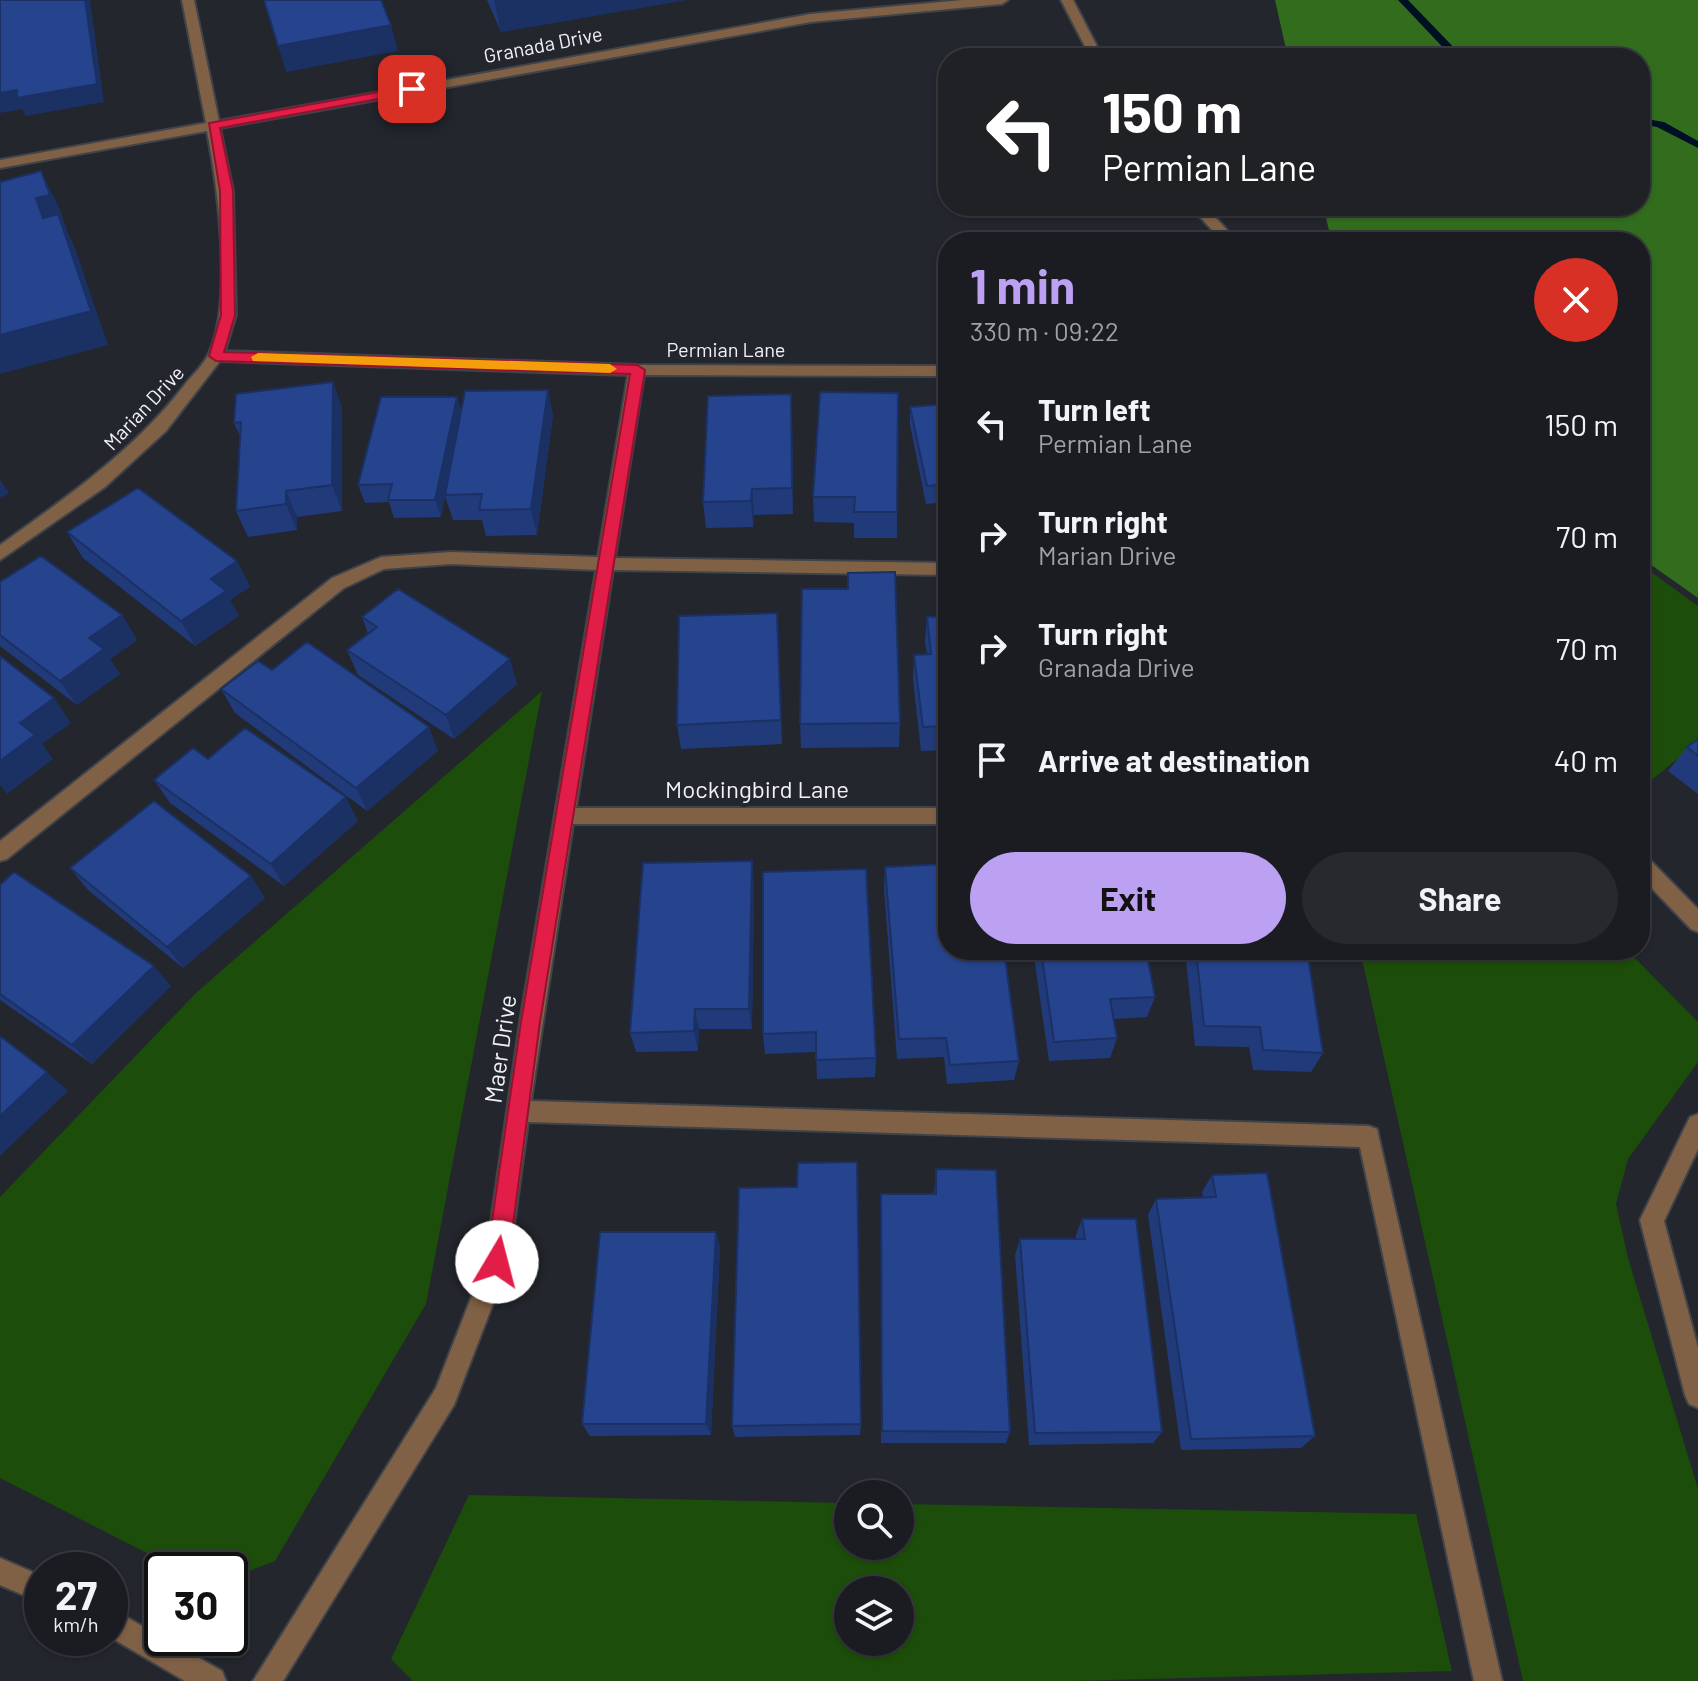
<!DOCTYPE html>
<meta charset="utf-8">
<style>
:root{--surface:#1a1c22;--page:#27292f;--text:#f1f3f6;--muted:#9fa1a5;--line:#383a40;--accent:#bca0f2}
body{margin:0;font-family:Barlow,sans-serif;background:var(--page);color:var(--text);height:100vh;display:flex;flex-direction:column;font-size:30px;white-space:nowrap}
*{box-sizing:border-box;margin:0}
p{font-size:26px;color:var(--muted)}
.icon{flex:none;width:44px;height:44px;fill:none;stroke:currentColor;stroke-width:2;stroke-linecap:round;stroke-linejoin:round}
.map{position:relative;flex:1;overflow:hidden}
.panel{position:absolute;left:938px;top:232px;width:712px;height:728px;display:flex;flex-direction:column;background:var(--surface);border-radius:32px;box-shadow:0 2px 6px #0004,0 0 0 2px var(--line)}
.panel>*{flex:none}
.guide{position:absolute;left:938px;top:48px;width:712px;height:168px;border-radius:32px;box-shadow:0 2px 6px #0004,0 0 0 2px var(--line);background:#202124;color:#fff;overflow:hidden}
.fabs{position:absolute;left:834px;top:1480px;display:grid;gap:16px}
.fabs a{display:grid;place-items:center;width:80px;height:80px;border-radius:50%;background:var(--surface);box-shadow:0 2px 6px #0004,0 0 0 2px var(--line);font-size:40px}
.speed{position:absolute;left:24px;top:1552px;display:flex;gap:16px;font-size:40px;font-weight:700;text-align:center}
.speed>*{display:grid;place-content:center;width:104px;height:104px;border-radius:50%;background:var(--surface);box-shadow:0 2px 6px #0004,0 0 0 2px var(--line);line-height:1}
.speed small{font-size:20px;font-weight:400}
.speed .limit{border:4px solid #111;border-radius:12px;background:#fff;color:#111}
.pin{position:absolute;display:grid;place-items:center;width:68px;height:68px;color:#fff;margin:-34px;border-radius:16px;box-shadow:0 4px 12px #0006}
.me{position:absolute;width:88px;margin:-44px;rotate:8deg;stroke-linejoin:round;filter:drop-shadow(0 0 6px #0008)}
.turn{display:flex;align-items:center;gap:28px;height:168px;padding:0 32px;font-size:36px}
.turn .icon{width:104px;height:104px;stroke-width:2.5}
.turn b{display:block;font-size:56px;line-height:68px}
.round{display:grid;place-items:center;flex:none;width:84px;height:84px;border-radius:42px;background:var(--page)}
.head{display:flex;align-items:center;justify-content:space-between;height:136px;padding:0 32px}
h1{font-size:48px;font-weight:700;line-height:60px;color:var(--accent)}
.primary-button{display:flex;gap:16px;margin-top:auto;padding:16px 32px}
.primary-button a{flex:1;height:92px;border-radius:48px;background:var(--accent);color:#111;font-size:32px;font-weight:700;line-height:92px;text-align:center}
.primary-button a+a{background:var(--page);color:var(--text)}
ul{padding:0;list-style:none}
li{display:flex;align-items:center;gap:24px;height:112px;padding:0 32px}
li div{flex:1}
li b{display:block;font-size:30px}
li em{font-style:normal}
.map>svg:first-child{display:block}
.green{fill:#1d4d0a;fill-rule:evenodd}
.forest{fill:#326d1e}
.lines{fill:none;stroke-linecap:round;stroke-linejoin:round}
.stream{fill:#001024;fill-rule:evenodd}
.minor-casing{stroke:#404349;stroke-width:4}
.minor{fill:#806145;fill-rule:evenodd}
.wall{fill:#213a7a}
.shaded-wall{fill:#1b3063}
.building{fill:#26448e;stroke:#1b3063;stroke-width:2}
.route{fill:#e11d48;stroke:#92132f;stroke-width:2}
.slow{fill:#f59e0b}
.labels{text-anchor:middle;stroke-width:8;stroke-linejoin:round;paint-order:stroke}
.far-street-label{font-size:20px;fill:#f0f2f7;stroke:#23262d}
.street-label{font-size:24px;fill:#f0f2f7;stroke:#23262d}
</style>
<div class="map">
<svg width="1698" height="1681" viewBox="0 0 1698 1681">
<rect width="100%" height="100%" fill="#23262d"/>
<path class="green" d="M1640,564L1698,606V742L1649,782L1640,764Z
M542,691L426,1304L275,1561L230,1578V1570H180L0,1478V1197L197,992Z
M1360,950H1627L1698,1022V1062L1628,1159L1616,1204L1628,1258L1698,1489V1681H1523Z
M469,1495L848,1503V1546H900V1504L1416,1514L1452,1671L1073,1681H413L391,1659ZM848,1590H900V1642H848Z"/>
<path class="forest" d="M1275,0H1698V598L1640,557V242H1332L1323,206H1640V58H1288Z"/>
<g class="lines">
<path class="stream" d="M1398,0H1408L1464,58H1453Z
M1640,118L1664,122L1698,141V148L1657,127L1640,124Z"/>
<g class="minor-casing">
<path id="minor" d="M182,0H194L219,121L811,14L963,0H1008L1002,4L811,22L220,128L233,191L236,315L225,351L637,365L948,366V376L644,375L615,558L948,563V575L613,570L576,808H948V824H573L531,1101L1369,1126L1377,1129L1502,1681H1474L1360,1147L528,1122L509,1262L454,1405L283,1681H253L436,1388L485,1262L520,1022L596,570L451,564L384,569L344,588L7,859L0,861V841L332,578L381,557L451,552L598,557L628,375L220,361L166,431L105,487L0,560V545C67,497 132,452 183,387C191,376 204,365 209,353C233,300 218,188 207,131L0,168V160L206,123Z
M1061,0H1073L1103,58H1091Z
M1190,206H1205L1238,242H1223Z
M1640,855L1647,857L1698,909V932L1691,929L1640,876Z
M1698,1114V1149L1664,1221L1698,1348V1408L1689,1404L1685,1395L1640,1220L1690,1117Z
M0,1558L42,1576V1603L0,1585Z
M110,1608L222,1671L226,1681H185L110,1637Z"/>
</g>
<use href="#minor" class="minor"/>
</g>
<path class="wall" d="M487,0H686L501,32Z
M333,382L342,408V511L297,517V530L248,537L236,511L240,436L234,423Z
M548,390L553,416L537,535L486,536L482,520H453L445,496L441,517L394,518L389,502L365,503L358,485L457,397L461,410Z
M820,392L897,512V538H854V523L814,522L813,497Z
M948,404V502L926,504L910,425V407Z
M792,420L793,514L754,515L753,527L706,528L703,502Z
M67,532L237,561L250,587L230,600L239,616L195,646L83,558Z
M0,582L122,615L137,640L110,659L120,674L77,705L0,646Z
M777,613L782,744L681,749L677,725Z
M948,616V750L921,751L913,680L914,655L927,654L925,642L927,617Z
M362,617L517,684L454,739L358,675L347,650L368,634Z
M272,670L438,751L367,811L235,713L221,689Z
M900,723L899,747L801,748L800,724Z
M1698,739V794L1668,771L1687,747Z
M208,759L358,821L284,886L170,803L154,780Z
M885,867L1019,1061L1014,1080L947,1084L944,1057L897,1059L884,889Z
M70,868L251,876L265,898L183,968L88,890Z
M763,872L876,1058L875,1077L817,1079L816,1052L765,1054L763,1034Z
M754,883L752,1029H699L698,1051L636,1052L630,1033Z
M0,885L171,986L92,1064L0,1000Z
M1033,950H1146L1155,997L1147,1017L1113,1019L1117,1038L1110,1058L1049,1061Z
M1185,950H1307L1323,1053L1311,1072L1253,1070L1249,1047L1195,1046Z
M936,1169L1010,1432L1006,1443H881V1194H934Z
M1212,1175L1315,1436L1301,1448L1181,1450L1148,1215L1156,1199L1203,1198L1202,1192Z
M797,1187L861,1424L860,1435L735,1437L732,1426Z
M1082,1219L1162,1432L1153,1443L1029,1445L1015,1255L1020,1239H1076V1235Z
M716,1232L720,1248L711,1435L590,1436L582,1424Z"/>
<path class="shaded-wall" d="M85,0H90L104,102L26,116L22,109L0,113V93Z
M494,0H686L501,32Z
M391,25L398,51L286,72L278,46Z
M41,171L58,205L67,229H66L75,248L108,345L0,374V335L43,218L36,198Z
M333,382L342,408V511L332,485Z
M548,390L553,416L537,535L531,509Z
M791,394L792,420L793,514L792,488Z
M457,397L462,415L441,517L435,500Z
M0,480L9,493L0,498Z
M752,489L754,515L753,527L751,501Z
M286,491L297,517V530L286,504Z
M237,561L250,587L230,600L239,616L195,646L181,621L211,579Z
M122,615L137,640L110,659L120,674L77,705L60,681L89,638Z
M510,659L517,684L454,739L446,715Z
M54,698L71,723L42,744L53,759L7,794L0,785V761L20,723Z
M429,727L438,751L367,811L356,788Z
M346,797L358,821L284,886L271,864Z
M752,861L754,883L752,1029L749,1009Z
M251,876L265,898L183,968L167,947Z
M154,966L171,986L92,1064L72,1045Z
M695,1009L699,1029L698,1051L694,1031Z
M47,1072L68,1091L0,1156V1116Z
M716,1232L720,1248L711,1435L706,1424Z"/>
<path class="building" d="M0,0H85L97,84L17,98V90L0,93Z
M264,0H381L391,25L278,46Z
M41,171L50,195L36,198L43,218L58,214L91,311L0,335V182Z
M333,382L332,485L286,491V504L236,511L241,422L234,423L236,394Z
M548,390L531,509L479,510L482,494L445,495L465,391Z
M820,392L898,393L897,512H854L855,497H813Z
M791,394L792,488L752,489L751,501L703,502L708,396Z
M381,397H457L435,500H388L392,484L358,485Z
M948,404V484L927,486L910,407Z
M138,488L237,561L211,579L226,591L181,621L67,532Z
M41,556L122,615L89,638L104,649L60,681L0,635V582Z
M895,572L900,723L800,724L802,589H848V573Z
M398,589L510,659L446,715L347,650L377,627L362,617Z
M777,613L781,720L677,725L679,616Z
M948,616V726L923,727L914,655L931,654L927,617Z
M307,642L429,727L356,788L221,689L258,661L272,670Z
M0,656L54,698L20,723L35,735L0,761Z
M245,728L346,797L271,864L154,780L193,748L208,759Z
M1698,739V756L1687,747Z
M154,801L251,876L167,947L70,868Z
M752,861L749,1009H695L694,1031L630,1033L643,863Z
M948,864V950H1004L1019,1061L950,1065L946,1038L899,1039L885,867Z
M866,869L876,1058L816,1060V1032L763,1034V872Z
M14,872L154,966L72,1045L0,994V885Z
M1041,950H1146L1155,997L1110,999L1117,1038L1054,1042Z
M1196,950H1307L1323,1053L1263,1050L1260,1027L1204,1026Z
M0,1036L47,1072L0,1116Z
M857,1162L861,1424L732,1426L739,1188L797,1187L798,1163Z
M936,1169L996,1170L1010,1432L882,1431L881,1194H936Z
M1267,1173L1315,1436L1191,1439L1156,1199L1216,1197L1212,1175Z
M1082,1219H1136L1162,1432L1035,1433L1020,1239H1085Z
M600,1232H716L706,1424H582Z"/>
<path class="route" d="M412,86L418,89L416,92L220,128L233,191L235,315L224,352L637,365L645,370L540,1022L508,1262L505,1269L497,1273L490,1269L486,1262L521,1022L630,374L216,361L209,356L221,315L220,191L209,123Z"/>
<path class="slow" d="M258,353L610,364L617,369L610,373L253,361L251,357Z"/>
<g class="labels">
<g class="far-street-label">
<text transform="translate(543 45) rotate(-11)" y="7">Granada Drive</text>
<text x="726" y="357">Permian Lane</text>
<text transform="translate(144 408) rotate(-47)" y="7">Marian Drive</text>
</g>
<g class="street-label">
<text x="757" y="798">Mockingbird Lane</text>
<text transform="translate(501 1049) rotate(-82)" y="8">Maer Drive</text>
</g>
</g>
</svg>
<div class="fabs">
<a><svg class="icon" aria-label="search" viewBox="0 0 24 24"><circle cx="10" cy="10" r="6"/><path d="M15 15l6 6"/></svg></a>
<a><svg class="icon" aria-label="layers" viewBox="0 0 24 24"><path d="M12 4l9 5-9 5-9-5zM3 14l9 5 9-5"/></svg></a>
</div>
<div class="speed"><div>27<small>km/h</small></div><div class="limit">30</div></div>
<div class="pin" style="left:412px;top:89px;background:#d93025"><svg class="icon" aria-label="arrive" viewBox="0 0 24 24"><path d="M6 21V4h12l-3 4 3 4H6"/></svg></div>
<svg class="me" style="left:497px;top:1262px" viewBox="-20 -20 40 40"><circle r="19" fill="#fff"/><path d="M0-13L10 11 0 6-10 11z" fill="#e11d48"/></svg>
<div class="guide">
<div class="turn"><svg class="icon" aria-label="left" viewBox="0 0 24 24"><path d="M17 20v-9H6M10 6l-5 5 5 5"/></svg><div><b>150 m</b>Permian Lane</div></div>
</div>
<section class="panel">
<div class="head"><div><h1>1 min</h1><p>330 m · 09:22</p></div><a class="round" style="background:#d93025;color:#fff"><svg class="icon" aria-label="close" viewBox="0 0 24 24"><path d="M6 6l12 12M18 6L6 18"/></svg></a></div>
<ul>
<li><svg class="icon" aria-label="left" viewBox="0 0 24 24"><path d="M17 20v-9H6M10 6l-5 5 5 5"/></svg><div><b>Turn left</b><p>Permian Lane</p></div><em>150 m</em></li>
<li><svg class="icon" aria-label="right" viewBox="0 0 24 24"><path d="M7 20v-9h11M14 6l5 5-5 5"/></svg><div><b>Turn right</b><p>Marian Drive</p></div><em>70 m</em></li>
<li><svg class="icon" aria-label="right" viewBox="0 0 24 24"><path d="M7 20v-9h11M14 6l5 5-5 5"/></svg><div><b>Turn right</b><p>Granada Drive</p></div><em>70 m</em></li>
<li><svg class="icon" aria-label="arrive" viewBox="0 0 24 24"><path d="M6 21V4h12l-3 4 3 4H6"/></svg><div><b>Arrive at destination</b></div><em>40 m</em></li>
</ul>
<div class="primary-button"><a>Exit</a><a>Share</a></div>
</section>
</div>
